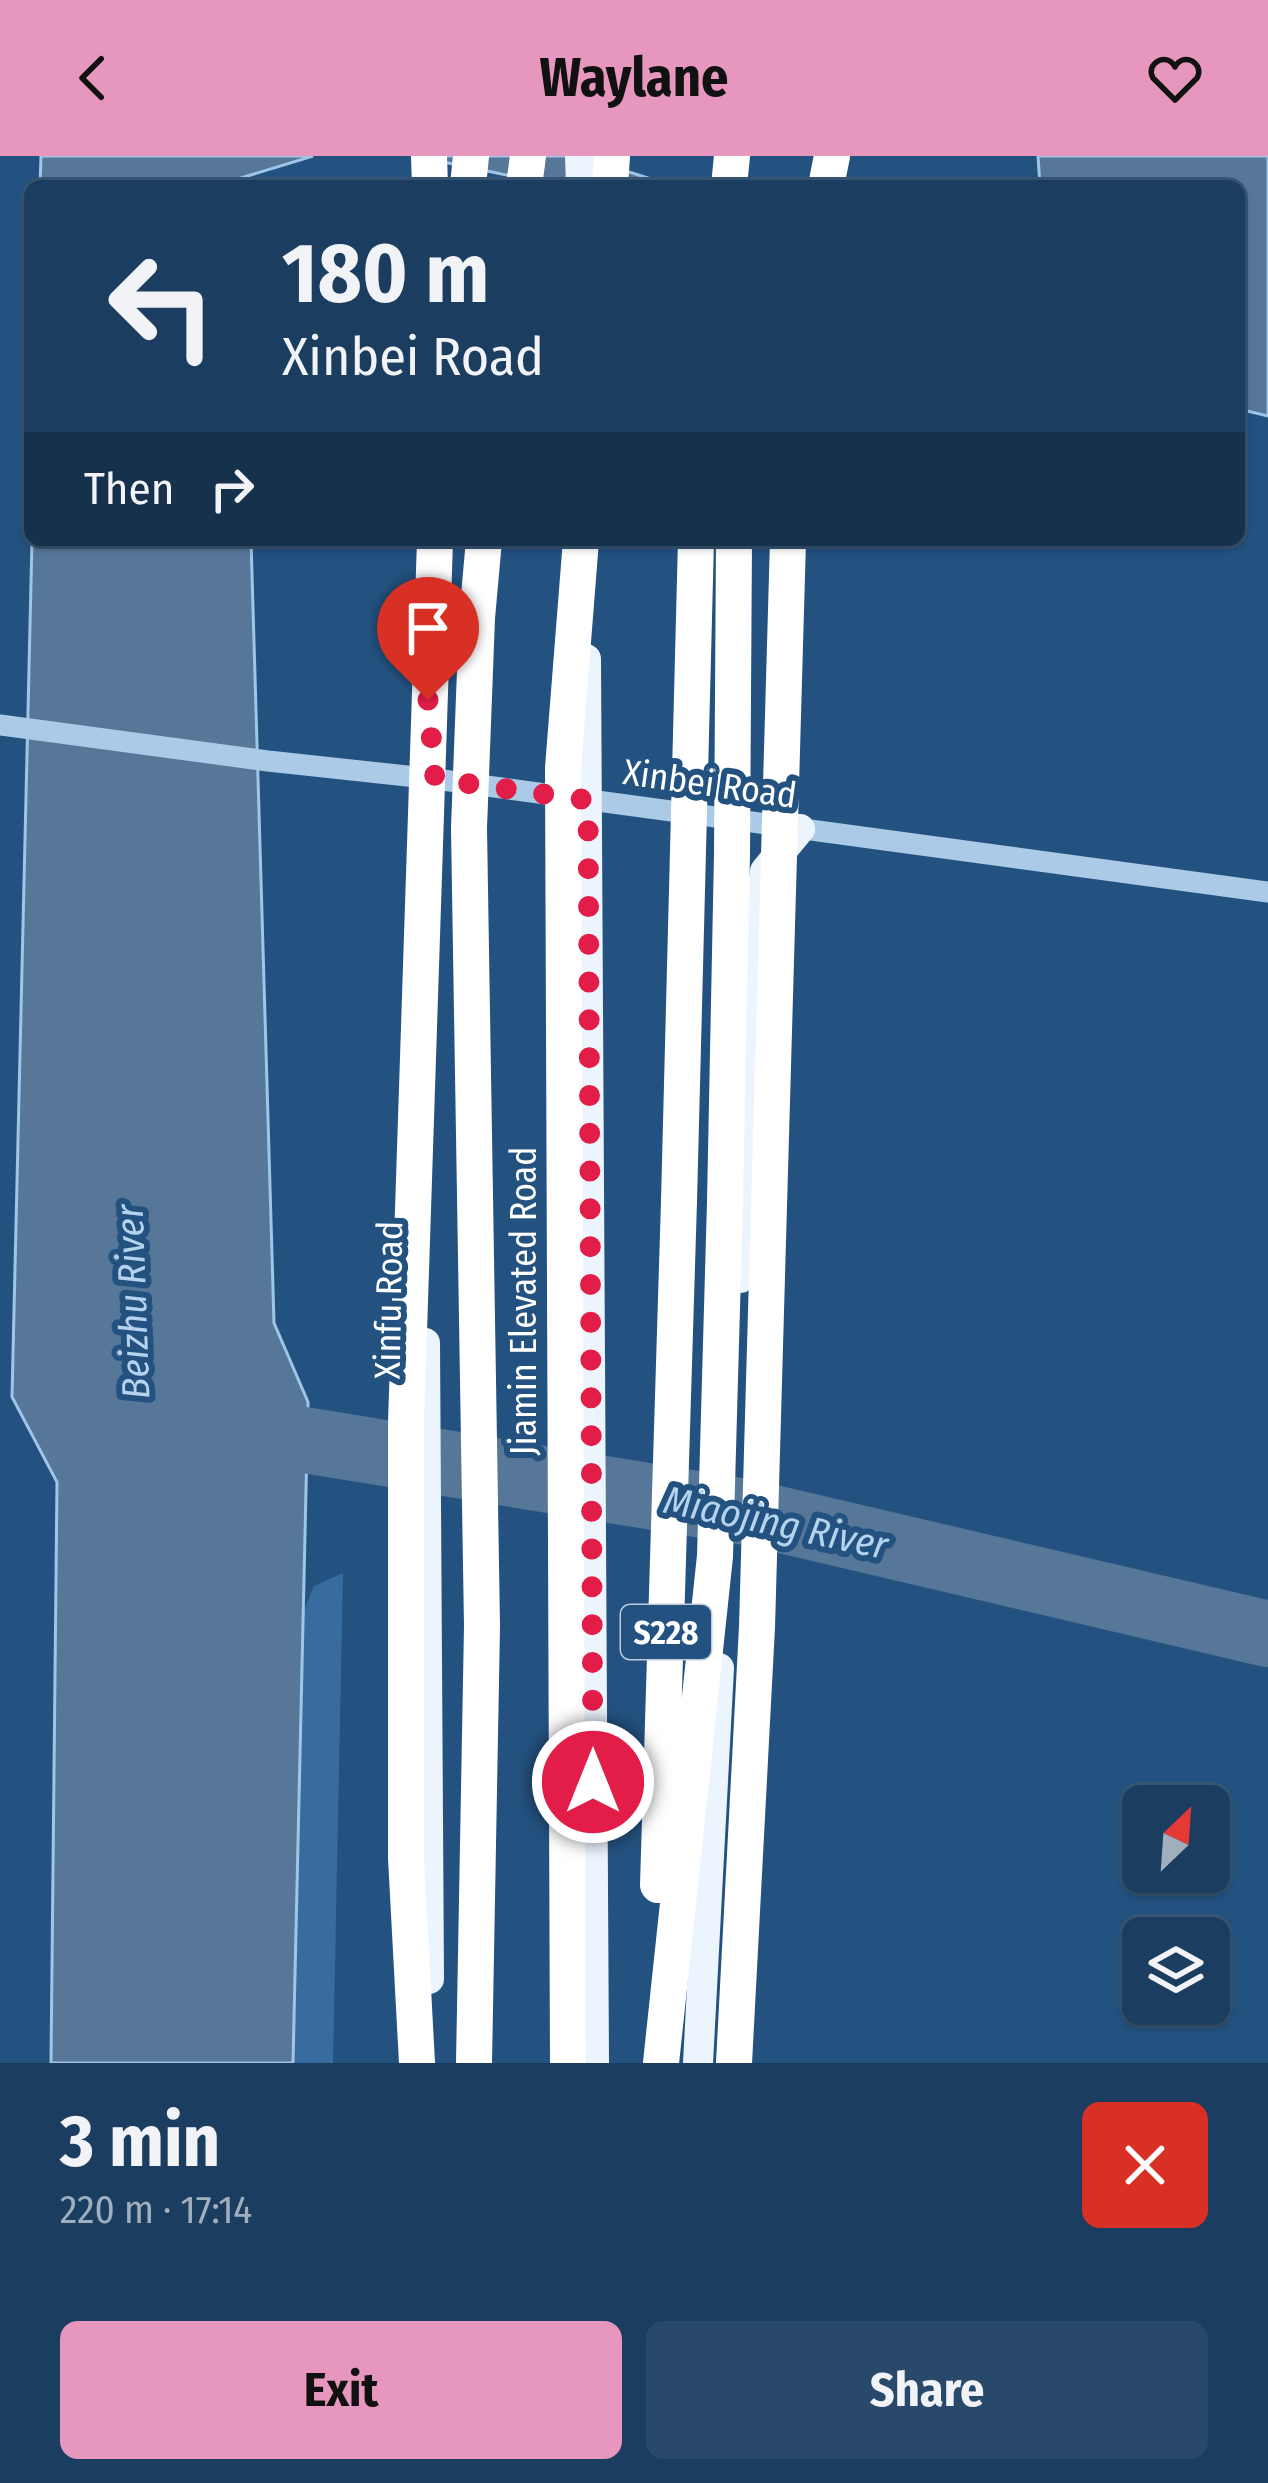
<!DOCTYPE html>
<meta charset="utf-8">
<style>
:root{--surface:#1b3e60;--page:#284969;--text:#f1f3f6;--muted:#a0aebd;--line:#395775;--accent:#e797bd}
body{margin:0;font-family:"Fira Sans Condensed",sans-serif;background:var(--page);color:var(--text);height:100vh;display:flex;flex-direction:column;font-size:45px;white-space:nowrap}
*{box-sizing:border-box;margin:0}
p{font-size:39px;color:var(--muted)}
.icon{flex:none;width:66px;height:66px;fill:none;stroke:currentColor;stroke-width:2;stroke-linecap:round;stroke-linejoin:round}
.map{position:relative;height:1907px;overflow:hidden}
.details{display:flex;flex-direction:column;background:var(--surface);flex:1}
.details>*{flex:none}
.banner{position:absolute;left:24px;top:24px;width:1221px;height:366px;border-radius:18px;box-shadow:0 3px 9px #0004,0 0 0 3px var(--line);background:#1b3e60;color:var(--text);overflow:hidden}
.needle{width:78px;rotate:25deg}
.fabs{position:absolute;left:1122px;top:1629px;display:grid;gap:24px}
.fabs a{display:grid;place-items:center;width:108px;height:108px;border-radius:18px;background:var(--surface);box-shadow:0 3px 9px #0004,0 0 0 3px var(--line);font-size:60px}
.pin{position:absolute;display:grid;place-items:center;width:102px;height:102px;color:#fff;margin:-123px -51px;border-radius:50% 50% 50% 0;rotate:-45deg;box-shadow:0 0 12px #0007}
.pin .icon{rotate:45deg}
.me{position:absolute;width:132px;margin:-66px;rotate:0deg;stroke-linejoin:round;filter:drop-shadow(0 0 9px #0008)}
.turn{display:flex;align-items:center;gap:42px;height:252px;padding:0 60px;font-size:54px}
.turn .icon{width:156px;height:156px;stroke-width:2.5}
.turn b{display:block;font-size:84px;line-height:102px}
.then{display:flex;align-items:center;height:114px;padding:0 60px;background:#0003;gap:24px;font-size:45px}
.round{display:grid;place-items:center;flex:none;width:126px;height:126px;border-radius:18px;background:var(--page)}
.overview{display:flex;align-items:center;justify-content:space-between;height:204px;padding:0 60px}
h1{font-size:72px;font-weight:700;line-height:90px}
.primary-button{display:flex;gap:24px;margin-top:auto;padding:24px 60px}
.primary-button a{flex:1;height:138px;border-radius:18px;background:var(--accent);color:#111;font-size:48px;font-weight:700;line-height:138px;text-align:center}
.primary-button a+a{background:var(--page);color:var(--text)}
header{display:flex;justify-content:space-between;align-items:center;height:156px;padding:0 60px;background:var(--accent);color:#111;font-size:54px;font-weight:700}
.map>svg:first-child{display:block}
.green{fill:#396c9e}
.water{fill:#567798;stroke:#9fc5e7;stroke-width:3}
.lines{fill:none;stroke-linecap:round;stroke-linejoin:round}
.river{stroke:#567798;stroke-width:66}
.minor{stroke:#abcae7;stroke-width:21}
.major{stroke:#ecf4fd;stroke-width:30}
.highway{stroke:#fff;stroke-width:36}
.highway-bridge{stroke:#fff;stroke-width:36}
.route{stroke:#e11d48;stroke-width:21;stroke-dasharray:0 37.8}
.labels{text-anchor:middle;stroke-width:12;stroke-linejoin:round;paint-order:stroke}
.shield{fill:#245280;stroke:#bdcbd9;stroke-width:3}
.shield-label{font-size:33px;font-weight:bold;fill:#fff}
.street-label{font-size:36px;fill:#fff;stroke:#245280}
.water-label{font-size:39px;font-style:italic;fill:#b6d3ee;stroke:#245280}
</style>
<header><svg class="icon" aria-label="back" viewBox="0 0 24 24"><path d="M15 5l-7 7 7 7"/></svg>Waylane<svg class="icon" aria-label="heart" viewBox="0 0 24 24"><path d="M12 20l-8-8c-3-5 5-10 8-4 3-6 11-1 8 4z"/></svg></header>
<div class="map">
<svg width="1268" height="1907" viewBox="0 0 1268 1907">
<rect width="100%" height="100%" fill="#245280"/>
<path class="green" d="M343,1417L333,1907H279L294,1478L314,1430Z"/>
<path class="water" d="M41,0H313L241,22L240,30H40Z
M414,0H579L673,30H560Z
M1038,0H1268V260L1239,253V30H1040Z
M32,384H251L274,1167L308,1246L293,1907H51L57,1326L12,1241Z"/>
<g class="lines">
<path class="river" d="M219,1266L280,1280L752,1357L1268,1478"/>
<path class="minor" d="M0,569L268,605L435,623L1268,736"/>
<path class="major" d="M580,0L581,30
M586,503L594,1907
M740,1122L759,761L765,715L800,673
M425,1187L429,1823
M698,1907L719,1512"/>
<path class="highway" d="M429,0L430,30
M468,30L471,0
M524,30L528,0
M610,30L612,0
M729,30L732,0
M826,30L832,0
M658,1729L679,1045
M661,1907L715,1400L725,1046"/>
<path class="highway-bridge" d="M679,1045L696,384
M725,1046L732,698L734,384
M417,1907L406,1702V1267L435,384
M474,1907L482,1470L469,672L477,462L484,384
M568,1907L563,612L581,384
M734,1907L757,1471L788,384"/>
</g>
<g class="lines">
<path class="route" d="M428,544L435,623L588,644L593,1626"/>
</g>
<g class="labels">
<rect class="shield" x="621" y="1449" width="90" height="54" rx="9"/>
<g class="shield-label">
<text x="666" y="1488">S228</text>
</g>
<g class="street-label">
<text transform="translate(710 627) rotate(8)" y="13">Xinbei Road</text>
<text transform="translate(388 1144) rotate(-89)" y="13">Xinfu Road</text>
<text transform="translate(523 1145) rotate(-90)" y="13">Jiamin Elevated Road</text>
</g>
<g class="water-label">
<text transform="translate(132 1146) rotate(-92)" y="14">Beizhu River</text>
<text transform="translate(776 1366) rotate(12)" y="14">Miaojing River</text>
</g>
</g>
</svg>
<div class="fabs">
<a><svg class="needle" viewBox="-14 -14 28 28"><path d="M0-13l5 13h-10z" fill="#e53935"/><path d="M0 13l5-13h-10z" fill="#a0aebd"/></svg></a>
<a><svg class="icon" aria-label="layers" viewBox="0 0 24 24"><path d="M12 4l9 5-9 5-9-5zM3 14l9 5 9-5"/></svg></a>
</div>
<div class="pin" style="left:428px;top:544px;background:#d93025"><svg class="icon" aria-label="arrive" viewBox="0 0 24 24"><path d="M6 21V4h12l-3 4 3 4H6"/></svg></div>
<svg class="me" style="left:593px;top:1626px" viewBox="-20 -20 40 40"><circle r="17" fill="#e11d48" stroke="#fff" stroke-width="3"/><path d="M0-11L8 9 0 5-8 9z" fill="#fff"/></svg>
<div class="banner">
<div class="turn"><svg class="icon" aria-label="left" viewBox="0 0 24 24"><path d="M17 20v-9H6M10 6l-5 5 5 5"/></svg><div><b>180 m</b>Xinbei Road</div></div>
<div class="then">Then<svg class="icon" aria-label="right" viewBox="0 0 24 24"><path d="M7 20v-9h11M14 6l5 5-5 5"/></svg></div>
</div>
</div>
<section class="details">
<div class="overview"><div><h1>3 min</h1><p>220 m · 17:14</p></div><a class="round" style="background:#d93025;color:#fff"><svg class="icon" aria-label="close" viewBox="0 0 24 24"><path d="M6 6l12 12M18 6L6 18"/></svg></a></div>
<div class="primary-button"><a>Exit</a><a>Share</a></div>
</section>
